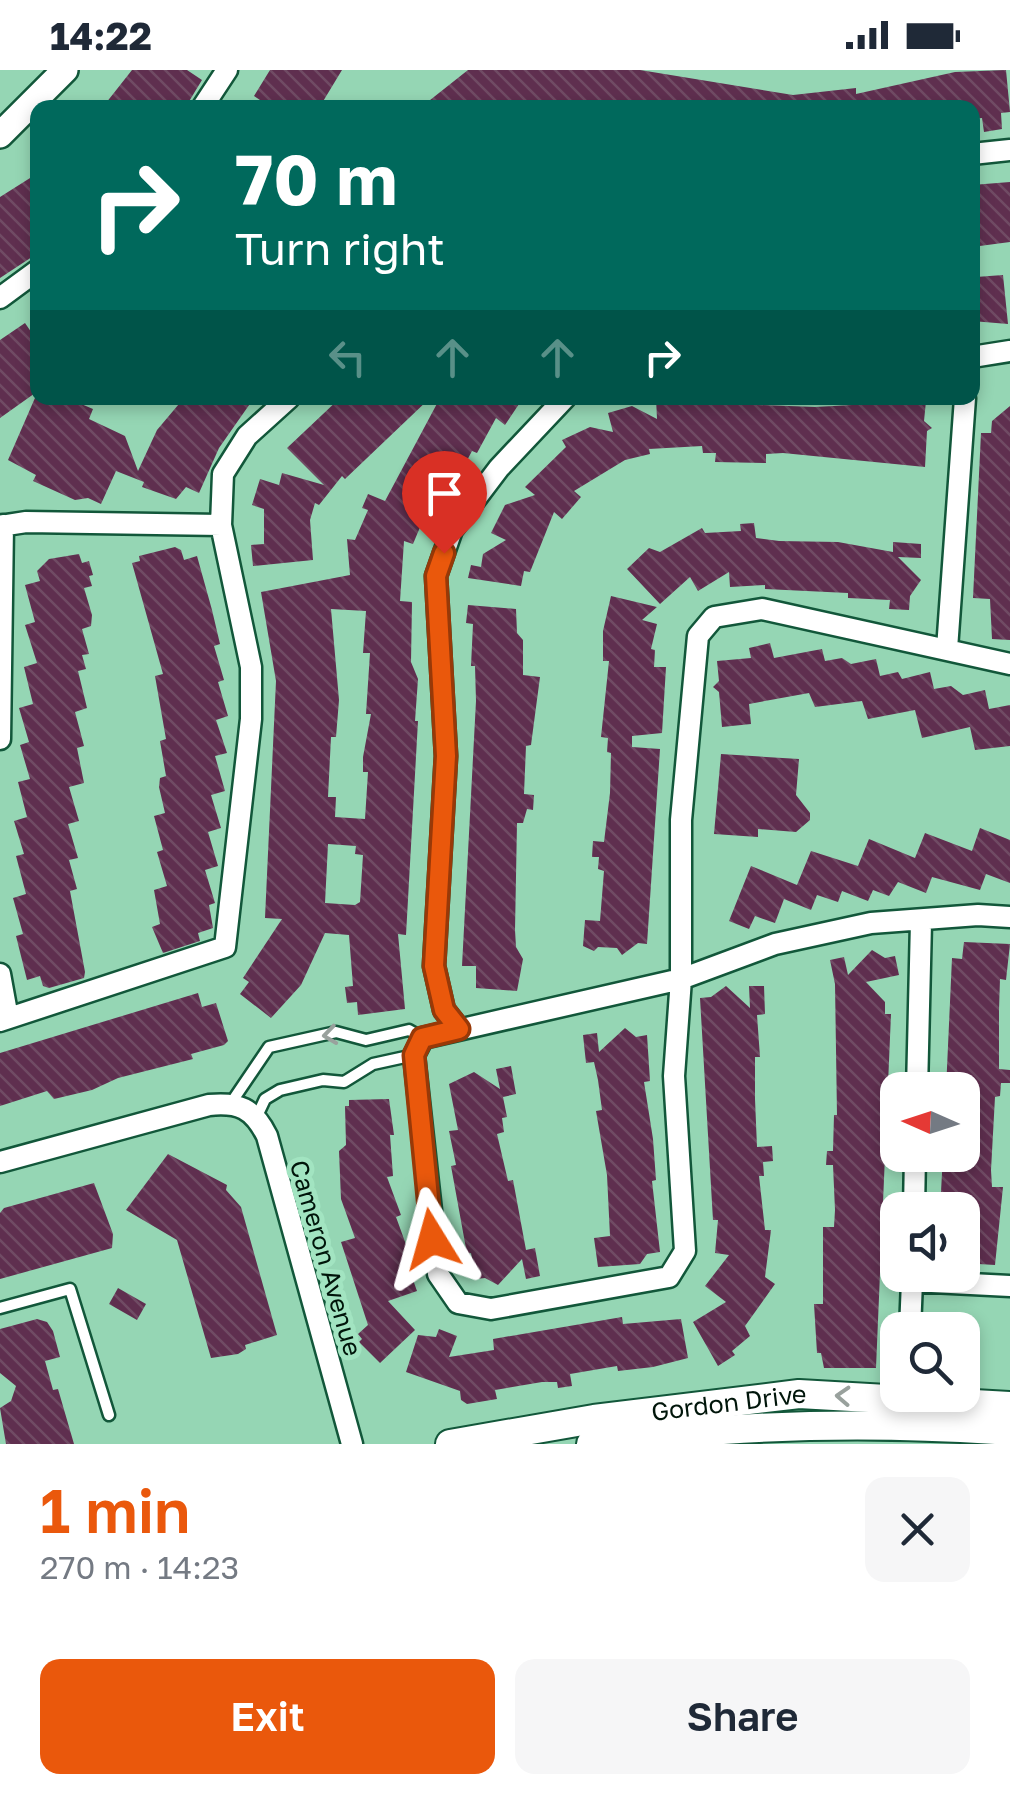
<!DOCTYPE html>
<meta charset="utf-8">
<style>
:root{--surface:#fff;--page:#f6f6f7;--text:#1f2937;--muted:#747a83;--accent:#ea580c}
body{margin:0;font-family:"Golos Text",sans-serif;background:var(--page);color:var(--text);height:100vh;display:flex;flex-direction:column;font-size:38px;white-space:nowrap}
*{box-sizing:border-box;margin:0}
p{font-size:32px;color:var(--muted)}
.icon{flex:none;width:55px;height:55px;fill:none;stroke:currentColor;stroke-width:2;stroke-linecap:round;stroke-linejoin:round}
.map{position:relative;height:1374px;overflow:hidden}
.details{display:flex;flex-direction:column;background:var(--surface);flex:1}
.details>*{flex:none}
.banner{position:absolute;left:30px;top:30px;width:950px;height:305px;border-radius:20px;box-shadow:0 5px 15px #0003;background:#00695c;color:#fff;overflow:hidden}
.needle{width:65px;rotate:273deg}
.tools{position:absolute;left:880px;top:1002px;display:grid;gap:20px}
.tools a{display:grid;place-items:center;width:100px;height:100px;border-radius:20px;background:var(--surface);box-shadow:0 5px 15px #0003;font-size:50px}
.pin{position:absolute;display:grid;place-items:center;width:85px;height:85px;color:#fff;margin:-102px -42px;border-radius:50% 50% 50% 0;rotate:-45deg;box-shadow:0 0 10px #0007}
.pin .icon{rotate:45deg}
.me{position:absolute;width:110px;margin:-55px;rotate:352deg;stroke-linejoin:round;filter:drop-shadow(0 0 8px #0008)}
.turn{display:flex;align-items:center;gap:35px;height:210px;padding:0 40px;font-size:45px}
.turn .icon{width:130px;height:130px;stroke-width:2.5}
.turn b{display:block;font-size:70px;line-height:85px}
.lanes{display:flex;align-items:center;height:95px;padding:0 40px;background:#0003;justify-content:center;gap:50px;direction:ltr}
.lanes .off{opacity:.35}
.round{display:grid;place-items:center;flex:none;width:105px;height:105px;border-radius:20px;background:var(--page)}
.overview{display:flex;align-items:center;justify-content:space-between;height:170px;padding:0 40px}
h1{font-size:60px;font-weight:600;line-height:75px;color:var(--accent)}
.primary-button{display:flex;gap:20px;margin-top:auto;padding:20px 40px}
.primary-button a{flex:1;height:115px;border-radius:20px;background:var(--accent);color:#fff;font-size:40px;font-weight:600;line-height:115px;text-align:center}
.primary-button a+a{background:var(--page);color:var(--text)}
.status{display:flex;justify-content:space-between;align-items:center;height:70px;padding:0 50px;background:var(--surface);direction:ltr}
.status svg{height:28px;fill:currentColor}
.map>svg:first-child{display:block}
.building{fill:url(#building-back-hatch);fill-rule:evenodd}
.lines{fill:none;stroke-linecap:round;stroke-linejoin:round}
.service-casing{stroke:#12573a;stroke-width:15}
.minor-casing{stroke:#12573a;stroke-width:25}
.tertiary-casing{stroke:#12573a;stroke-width:30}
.secondary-casing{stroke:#12573a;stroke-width:32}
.service{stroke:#fff;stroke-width:10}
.minor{stroke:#fff;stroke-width:20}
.tertiary{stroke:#fff;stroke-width:25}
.secondary{stroke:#fff;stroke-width:28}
.oneway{stroke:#99a19d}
.route-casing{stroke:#983908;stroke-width:25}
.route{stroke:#ea580c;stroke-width:18}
.labels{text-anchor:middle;stroke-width:10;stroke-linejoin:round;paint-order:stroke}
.street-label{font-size:25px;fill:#00150a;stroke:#a2e4c1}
</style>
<div class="status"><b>14:22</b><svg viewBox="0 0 49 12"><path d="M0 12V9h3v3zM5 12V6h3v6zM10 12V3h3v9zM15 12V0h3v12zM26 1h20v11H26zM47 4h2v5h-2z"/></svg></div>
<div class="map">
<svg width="1010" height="1374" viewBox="0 0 1010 1374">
<defs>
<pattern id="building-back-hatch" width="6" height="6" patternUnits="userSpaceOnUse" patternTransform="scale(2.5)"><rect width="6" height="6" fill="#5f2f4f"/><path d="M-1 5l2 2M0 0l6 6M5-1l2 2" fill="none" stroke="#704b64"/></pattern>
</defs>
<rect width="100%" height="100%" fill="#95d6b4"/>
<path class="building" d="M132,0H187L202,10L185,38H102Z
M270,0H342L319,38H272L254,26Z
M468,0H640L793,25L856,18V24L955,2L1006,0L1010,42L1001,43L1002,59L984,62L982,48L972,49V38H420Z
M38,103V183L0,208V127Z
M1010,112V172L972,177V115Z
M1003,205L1008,254L972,251V211L976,207Z
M25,253L38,272V321L0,348V270Z
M38,321V328H67L93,339L89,349L125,366L138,401L157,360L184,328H254L219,378L199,423L186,417L176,429L142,417L144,412L116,401L101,434L88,428L75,430L33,411L36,405L8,390Z
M340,328H430L345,409L342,406L319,435L315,433L310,450L313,490L253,496L251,475L264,474V439L252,435L260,409L279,415L282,403L324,415L287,378Z
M440,328H523L505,355L496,348L477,383L472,381L456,411L452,409L433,446L426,443L413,474L404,471L400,531L412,532L411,592L418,609L415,651H418L406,865L398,864L405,939L358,945L357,932L347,933L345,917L353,916L349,865L325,863L301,915L271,948L240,924L249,912L243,908L282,849L265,848L276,611L261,522L350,505L347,469L355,470L368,440L362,438L368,424L385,431ZM331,539L366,541L363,583H370L366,644H371L363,687V702H368L365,749L335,747L336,727H328L331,667H336L339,630ZM328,774L356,776L355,784L363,785L360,832L355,835L325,833Z
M656,328H675V332L815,337L926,331L924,351L932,358L927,361L925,397L783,383L766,384V393L715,392L716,383H703L702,376L649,379L650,384L625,390L574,421L581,427L562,449L554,442L530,502L524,501L521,516L468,508L471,495L481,497L483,484L506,470L491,463L505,435L535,425L525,417L566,377L562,370L590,357L613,362L608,343L632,336L657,349Z
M1010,336V570L992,569L990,529L973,528L981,363H991L992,351Z
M754,453L756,468L779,471L838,472L893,482V472L921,474V488L898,487L921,510L910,526L909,540L889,539L890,530L848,528V523L765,519V515L730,517L729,502L698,521L690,507L660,534L627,499L649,478L660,482L702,458L705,463L741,461L740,454Z
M175,477L181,480L184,490L197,486L212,540L220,574L214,576L224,610L218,612L228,646L216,650L227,683L215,686L225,721L211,725L221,758L208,762L218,796L205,800L215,833L209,835L213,858L198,863L200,871L163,883L152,857L160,854L154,820L167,816L157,782L163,780L154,746L165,743L159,717L160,708L166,706L160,671L166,669L155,606L163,604L132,493L140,491L139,486Z
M79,484L82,493L89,491L93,505L89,506L92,516L84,518L92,545L91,556L82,559L89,584L82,585L86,599L78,601L87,638L75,642L84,676L77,678L84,713L69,717L79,751L68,754L78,788L69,790L77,819L70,821L85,902L84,908L49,918L43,916L40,906L27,910L16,866L23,864L13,828L26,824L16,786L24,784L14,751L27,747L18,712L30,709L20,675L29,672L19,638L33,634L24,597L37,593L25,555L35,552L25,515L40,511L37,501L49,489Z
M611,526L657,537L642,550L657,554L651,579L655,580L654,597H666L662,663L632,666V677L660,679L647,874L638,873L622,885L617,878L598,877L594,881L583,876L585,850L600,851L604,801L598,799L599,787H592L593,771L604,772L610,723L611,683L607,682L608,668L601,667L609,591H603V561Z
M468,535L516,539L517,563L523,570V605L540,607L531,675L526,676L524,724L534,725L533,740L527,739L523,753H517L515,860L516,877L523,889L517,921L476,918V896H462L476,631L475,596H471L473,554L466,553Z
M770,573L774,588L822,579L825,591L842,588L851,594L876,589L880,606L898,602L902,609L930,602L934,619L951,616L963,625L985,620L989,639L1010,635V676L975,680L970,657L922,668L915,640L868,649L862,631L815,637L809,623L749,634L751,654L722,657L719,622L713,617L719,611L717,591L751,588L749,578Z
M721,684L799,689L796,725L810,743V750L796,762L758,759V767L714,764Z
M980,758L1010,770V813L986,804L980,820L932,807L926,823L898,812L889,826L873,820L868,831L842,821L838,832L817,825L811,840L784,829L775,853L755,846L749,859L729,851L751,796L797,815L811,781L858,796L869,769L915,788L925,763L972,781Z
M964,872L1010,874L1006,910L1000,909L999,940V999L1010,1000V1013H1001L1000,1026L995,1027L991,1100L992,1117H1003L995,1195L962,1193V1140H940L943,1085H962V1020H946L952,888L962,889Z
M872,880L885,888L895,886L899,905L866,912L885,932V944H891L876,1298H824L821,1283H817L814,1234H823V1157H834L835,1140L833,1095H826L827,1081H833L834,1045H837L835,914L830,890L844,887L848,905Z
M726,916L750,938L749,916H764L765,944L757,945L760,987H755V1029L757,1077L772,1076L773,1091L763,1092L764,1106H759L765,1160H771L765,1207L775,1214L745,1256L750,1266L732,1281L735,1285L718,1296L693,1252L726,1232L705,1216L729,1185L715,1183L718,1150H713L700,928L711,927Z
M198,923L202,937L216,933L228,971L224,975L191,984L193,989L118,1008L92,1020L54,1029L47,1021L0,1036V983Z
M625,958L636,967L647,965L650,1011L644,1012L653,1069L656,1110L652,1111L660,1182L647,1184L640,1194L598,1197L594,1168L610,1166L607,1105L596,1041L602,1040L598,1010L594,992L586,993L583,965L597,963L599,982Z
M511,996L516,1024L503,1027L507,1047L502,1048L504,1062L497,1064L508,1111L513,1110L526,1180L535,1178L540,1206L526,1209L522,1189L498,1215L485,1208L476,1209L471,1183L467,1184L451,1096L456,1095L449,1061L458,1060L449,1014L474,1002L500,1019L496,999Z
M389,1029L394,1065H390L393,1106L387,1107L401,1145L396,1147L408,1180L403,1182L417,1221L388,1231L415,1260L380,1293L359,1272L362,1269L358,1264L368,1255L341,1172L355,1168L341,1129L339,1081L346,1075L345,1036H349V1030Z
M168,1084L227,1115L226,1120L241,1137L277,1265L245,1275L246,1279L238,1284L211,1288L177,1170L126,1140Z
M94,1113L113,1164L112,1178L0,1209V1143L4,1138Z
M118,1218L146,1234L137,1250L109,1234Z
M622,1247L623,1254L681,1249L688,1288L653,1297L618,1301L617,1296L570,1304L572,1316L558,1318L557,1312H542L495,1320L497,1329L467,1334L461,1330L460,1321L406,1302L418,1265L436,1267L439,1259L457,1266L449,1287L494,1280L493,1269Z
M37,1249L47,1252L53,1261L60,1287L45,1291L53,1320L58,1319L74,1374H6L0,1338L11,1331L16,1316L0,1303V1259Z"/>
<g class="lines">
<g class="service-casing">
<path id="service" d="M231,1033L269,977L336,962L366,970L409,960L423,968
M257,1046L265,1029L280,1020L323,1010L344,1012L373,994L414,985
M0,1238L70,1219L109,1345"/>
</g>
<g class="minor-casing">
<path id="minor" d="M202,38L227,0
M972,84L1010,80
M0,228L38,200
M972,287L1010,281
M0,456L26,452L221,455
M947,579L965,328
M1010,594L762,539L714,547L698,566L681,750V909L674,1006L685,1181L669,1207L491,1239L458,1233L438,1204L414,985L423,968L681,909L775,874L871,853L978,845L1010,847
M0,669L3,455
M0,904L8,948
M0,951L225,877L251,649V597L221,455L223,404L247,366L289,328
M459,959L444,940L434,896L446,686L436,506L452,460L499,398L565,328
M917,1020L921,852
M0,1092L209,1035C239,1032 253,1038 267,1066L352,1374
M914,1140L915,1085
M912,1205V1211L1010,1216
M910,1260L912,1211"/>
</g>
<g class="tertiary-casing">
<path id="tertiary" d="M0,65L65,0"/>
</g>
<g class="secondary-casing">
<g id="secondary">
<path id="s1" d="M450,1374L594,1349L799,1324L1010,1336"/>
<path d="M591,1374C730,1354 870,1351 1010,1361"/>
</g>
</g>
<use href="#service" class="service"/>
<use href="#minor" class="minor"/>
<use href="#tertiary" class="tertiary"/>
<use href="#secondary" class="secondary"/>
</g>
<defs><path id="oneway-chevron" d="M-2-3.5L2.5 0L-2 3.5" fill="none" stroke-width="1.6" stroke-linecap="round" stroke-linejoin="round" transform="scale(2.5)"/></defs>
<g class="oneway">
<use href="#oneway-chevron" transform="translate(330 965) rotate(172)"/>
<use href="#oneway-chevron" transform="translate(843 1326) rotate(-177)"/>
</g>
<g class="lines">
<g class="route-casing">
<path id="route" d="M432,1169L414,985L422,968L459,959L444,940L434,896L446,686L436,506L444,483"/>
</g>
<use href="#route" class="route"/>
</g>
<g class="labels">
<g class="street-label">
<text transform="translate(326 1188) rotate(74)" y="9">Cameron Avenue</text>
<text dy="9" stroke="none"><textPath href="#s1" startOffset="282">Gordon Drive</textPath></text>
</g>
</g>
</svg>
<div class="tools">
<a><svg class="needle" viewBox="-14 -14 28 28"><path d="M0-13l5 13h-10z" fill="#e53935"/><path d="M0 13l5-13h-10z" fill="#747a83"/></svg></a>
<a><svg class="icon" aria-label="sound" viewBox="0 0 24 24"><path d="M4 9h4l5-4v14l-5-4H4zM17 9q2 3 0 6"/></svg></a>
<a><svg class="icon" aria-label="search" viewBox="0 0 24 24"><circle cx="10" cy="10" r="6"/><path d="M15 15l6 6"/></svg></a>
</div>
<div class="pin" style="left:444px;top:483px;background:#d93025"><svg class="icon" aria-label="arrive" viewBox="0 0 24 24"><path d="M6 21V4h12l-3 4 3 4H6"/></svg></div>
<svg class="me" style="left:432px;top:1169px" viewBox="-20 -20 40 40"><path d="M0-17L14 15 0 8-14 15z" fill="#ea580c" stroke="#fff" stroke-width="4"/></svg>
<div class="banner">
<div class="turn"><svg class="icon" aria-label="right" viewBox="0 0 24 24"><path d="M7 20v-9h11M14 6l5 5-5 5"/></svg><div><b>70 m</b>Turn right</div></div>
<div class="lanes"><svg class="icon off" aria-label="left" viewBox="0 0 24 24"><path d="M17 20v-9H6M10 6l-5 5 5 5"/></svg><svg class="icon off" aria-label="ahead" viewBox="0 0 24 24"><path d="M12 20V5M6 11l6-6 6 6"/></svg><svg class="icon off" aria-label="ahead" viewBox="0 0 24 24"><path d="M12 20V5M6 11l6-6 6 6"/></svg><svg class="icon" aria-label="right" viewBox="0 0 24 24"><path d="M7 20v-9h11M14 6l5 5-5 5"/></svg></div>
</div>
</div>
<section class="details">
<div class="overview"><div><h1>1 min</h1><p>270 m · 14:23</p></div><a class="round"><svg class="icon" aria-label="close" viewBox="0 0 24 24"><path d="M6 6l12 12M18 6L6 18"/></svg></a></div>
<div class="primary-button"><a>Exit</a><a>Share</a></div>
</section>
